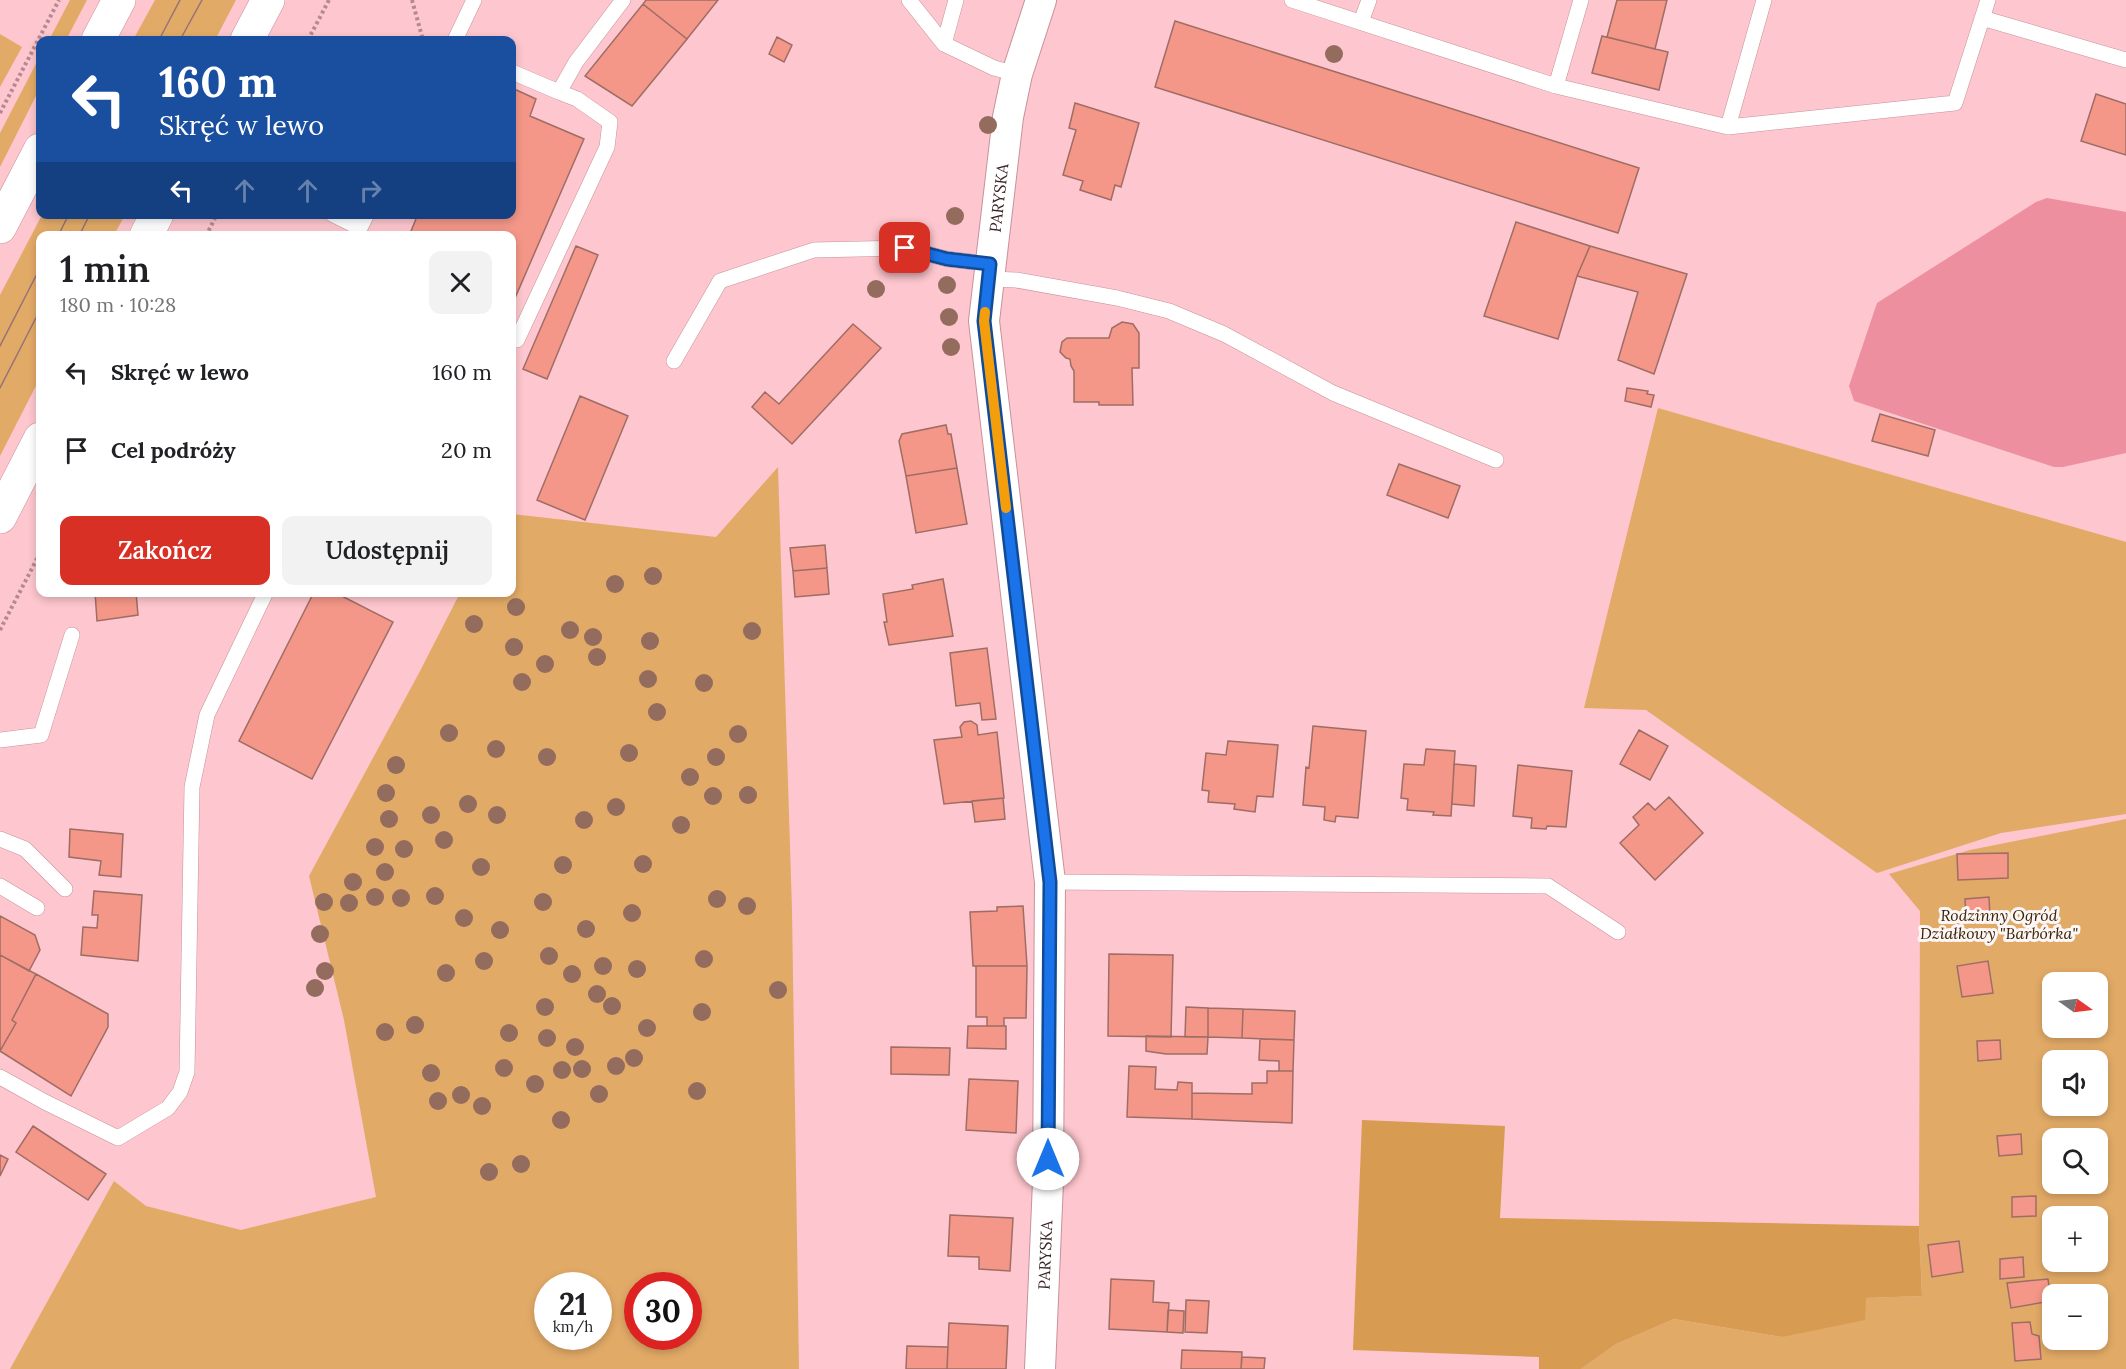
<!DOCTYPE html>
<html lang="pl">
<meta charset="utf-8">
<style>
:root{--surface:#fff;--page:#f2f2f2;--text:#202124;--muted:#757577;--accent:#d93025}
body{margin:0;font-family:Lora,serif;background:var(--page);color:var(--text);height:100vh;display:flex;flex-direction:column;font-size:22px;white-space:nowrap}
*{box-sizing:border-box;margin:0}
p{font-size:20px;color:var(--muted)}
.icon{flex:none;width:33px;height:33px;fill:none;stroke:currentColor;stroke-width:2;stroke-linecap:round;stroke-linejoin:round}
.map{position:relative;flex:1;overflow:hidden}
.side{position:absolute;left:36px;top:231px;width:480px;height:366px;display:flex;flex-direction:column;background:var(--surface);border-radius:12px;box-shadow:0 3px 9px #0003}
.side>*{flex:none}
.guide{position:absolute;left:36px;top:36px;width:480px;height:183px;border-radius:12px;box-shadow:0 3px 9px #0003;background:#1a4fa0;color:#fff;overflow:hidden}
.needle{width:39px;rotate:104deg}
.fabs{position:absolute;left:2042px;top:972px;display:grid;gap:12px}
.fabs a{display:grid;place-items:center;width:66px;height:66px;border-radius:12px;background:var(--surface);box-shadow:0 3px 9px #0003;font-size:30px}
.speed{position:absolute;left:534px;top:1272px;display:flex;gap:12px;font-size:30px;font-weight:700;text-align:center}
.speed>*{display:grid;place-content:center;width:78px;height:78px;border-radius:50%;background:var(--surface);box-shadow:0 3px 9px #0003;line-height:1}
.speed small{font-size:15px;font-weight:400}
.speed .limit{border:9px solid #d22;background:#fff;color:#111}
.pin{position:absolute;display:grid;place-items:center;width:51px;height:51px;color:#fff;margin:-26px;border-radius:12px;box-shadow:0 3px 9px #0006}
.me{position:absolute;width:66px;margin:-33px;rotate:0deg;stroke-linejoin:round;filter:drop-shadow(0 0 4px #0008)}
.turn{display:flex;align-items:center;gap:21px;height:126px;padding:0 24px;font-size:27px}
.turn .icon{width:78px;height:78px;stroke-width:2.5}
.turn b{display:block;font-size:42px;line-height:51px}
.lanes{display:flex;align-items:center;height:57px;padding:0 24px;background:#0003;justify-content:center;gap:30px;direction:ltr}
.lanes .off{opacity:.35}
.round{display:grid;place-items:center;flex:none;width:63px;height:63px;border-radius:12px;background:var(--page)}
.overview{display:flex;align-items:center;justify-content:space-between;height:102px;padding:0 24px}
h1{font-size:36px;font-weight:600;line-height:45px}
.primary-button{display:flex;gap:12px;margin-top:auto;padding:12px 24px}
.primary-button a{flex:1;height:69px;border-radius:12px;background:var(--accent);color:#fff;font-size:24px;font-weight:600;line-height:69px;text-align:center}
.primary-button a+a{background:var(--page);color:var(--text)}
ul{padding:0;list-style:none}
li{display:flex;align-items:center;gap:18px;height:78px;padding:0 24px}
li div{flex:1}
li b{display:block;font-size:22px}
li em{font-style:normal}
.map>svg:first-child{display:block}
.green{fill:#e2aa67;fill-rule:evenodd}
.forest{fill:#d89b52}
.water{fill:#ed8f9f}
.building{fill:#f49788;stroke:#9e6d65;stroke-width:1.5}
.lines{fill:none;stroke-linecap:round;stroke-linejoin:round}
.service-casing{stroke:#c69299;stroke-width:16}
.minor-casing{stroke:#c69299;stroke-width:32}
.secondary-casing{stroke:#c69299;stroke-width:34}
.path{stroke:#b4898f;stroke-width:4;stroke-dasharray:3 3;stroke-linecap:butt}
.service{stroke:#fff;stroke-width:15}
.minor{stroke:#fff;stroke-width:30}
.secondary{stroke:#fff;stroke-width:33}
.tram{stroke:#987277;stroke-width:1.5}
.tree{fill:#936c5e}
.route-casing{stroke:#114b97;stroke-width:15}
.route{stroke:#1a73e8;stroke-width:10}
.slow{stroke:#f59e0b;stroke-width:10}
.labels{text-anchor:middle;stroke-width:6;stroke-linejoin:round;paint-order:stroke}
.street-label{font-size:16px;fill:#392427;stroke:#fcf6f7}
.park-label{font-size:16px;font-style:italic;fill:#3b2303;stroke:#fcf6f7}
</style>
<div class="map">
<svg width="2126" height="1369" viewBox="0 0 2126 1369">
<rect width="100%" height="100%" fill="#fec6ce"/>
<path class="green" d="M70,0H87L66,40H49Z
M155,0H236L215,40H133Z
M0,34L22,47L0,87Z
M40,56V88L0,167V133Z
M42,215H125L114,235L40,236V378L0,456V295Z
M1658,408L2126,542V814L2001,833L1877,873L1646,710L1584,708Z
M778,467L792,910L799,1369H10L114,1181L146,1206L241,1230L376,1197L344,1020L309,876L419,673L460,593L512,592V514L716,537ZM548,1286H598V1336H548ZM638,1286H688V1336H638Z
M2126,819V1369H1581L1616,1344L1674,1319L1782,1337L1866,1298L1922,1296L1919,1226L1920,911L1889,874L1970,850ZM2052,982H2097V1028H2052ZM2052,1060H2097V1106H2052ZM2052,1138H2097V1184H2052ZM2052,1216H2097V1262H2052ZM2052,1294H2097V1340H2052Z"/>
<path class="forest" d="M1362,1120L1505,1126L1500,1218L1919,1226L1922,1296L1866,1298L1865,1320L1782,1337L1674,1319L1616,1344L1581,1369H1539V1357L1353,1350Z"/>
<path class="water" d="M2047,198L2126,212V453L2063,467H2054L1854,401L1849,386L1877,303L2036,202Z"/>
<path class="building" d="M646,0H718L687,39L643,4Z
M1617,0H1667L1655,49L1607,37Z
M643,4L687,39L632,106L585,76Z
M1175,21L1639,168L1618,233L1155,87Z
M1602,36L1668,52L1659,90L1592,73Z
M777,37L792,45L784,62L769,54Z
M512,88L536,99L530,116L584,139L515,298L512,297V236H409L418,214H512Z
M2096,94L2126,104V155L2081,141Z
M1075,103L1139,123L1121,187L1115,185L1111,200L1080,190L1083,181L1063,175L1076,130L1069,128Z
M1516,222L1590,246L1577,276L1558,339L1484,316Z
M576,246L598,255L547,379L523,369Z
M1590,246L1687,274L1654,374L1618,360L1638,292L1577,276Z
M1122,322L1133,324L1139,333V368H1132L1133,405H1099V402H1074V371L1071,366L1070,359L1066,358L1060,352L1062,342L1067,338H1109L1112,328Z
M853,324L881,348L792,444L752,407L765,392L779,404Z
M1627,388L1648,391L1647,394L1654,395L1651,407L1625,401Z
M580,396L628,416L585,520L537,500Z
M1880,414L1935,430L1928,456L1872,441Z
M946,425L948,434H951L957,468L906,476L899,441L902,434Z
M1399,464L1460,486L1448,518L1387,495Z
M957,468L967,524L916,533L906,476Z
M825,545L827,568L793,571L790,548Z
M827,568L829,594L795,597L793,571Z
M943,579L953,636L889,645L884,622H887L883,594L913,589L912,585Z
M95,592H136L138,615L97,621Z
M314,592H334L393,622L312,779L239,741Z
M987,648L996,719L982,720L980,703L956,706L950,653Z
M971,721L977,725L978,735L997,732L1004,798L944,804L934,740L962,737L960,727L964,722Z
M1313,726L1366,731L1358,818L1336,816L1335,822L1324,820L1325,807L1303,805L1306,767L1309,768Z
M1639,730L1668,746L1650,780L1620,764Z
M1228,741L1278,745L1273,797L1257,796L1255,812L1234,809L1235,804L1208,802L1209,791L1202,790L1206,753L1226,755Z
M1426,749L1455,751L1451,816L1433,815L1434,812L1407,810L1408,799L1401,798L1404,764L1424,765Z
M1454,764L1476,766L1474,806L1452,804Z
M1518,765L1572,771L1566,827L1547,826L1546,829L1531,828L1532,818L1513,816Z
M1669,797L1703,833L1655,880L1620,843L1639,825L1633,817L1648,803L1655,810Z
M1003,798L1005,819L975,822L972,801Z
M70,829L123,834L121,877L99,875L101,861L69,857Z
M2008,853V878L1958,880L1957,854Z
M94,891L142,895L138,961L81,955L83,927L97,928L98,915H92Z
M1989,897L1990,917L1966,919L1965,899Z
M1023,906L1027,966H973L970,912L997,911V907Z
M0,916L35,935L40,950L29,971L0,955Z
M1109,954L1173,955L1171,1037L1108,1036Z
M0,955L36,974L12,1020L16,1023L0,1051Z
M1988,961L1993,993L1962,997L1957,966Z
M976,966H1027L1026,1018H1004V1026H987V1017H976Z
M36,974L108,1014V1027L71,1096L0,1051L16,1023L12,1020Z
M1186,1007L1208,1008V1037H1185Z
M1208,1008L1243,1009L1242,1038L1208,1037Z
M1243,1009L1295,1011L1294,1040L1242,1038Z
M968,1026H1006V1049L967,1048Z
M1146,1036L1208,1037L1207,1054H1166L1146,1051Z
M1260,1039L1294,1040L1293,1071H1279V1061L1259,1060Z
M2000,1040L2001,1059L1978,1061L1977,1041Z
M891,1047L950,1048L949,1075L891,1074Z
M1129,1066L1156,1067L1155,1089L1177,1090L1178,1082L1192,1083V1119L1127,1117Z
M1267,1071H1293L1292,1123L1192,1119V1093L1252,1094V1083H1267Z
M969,1079L1018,1081L1016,1133L966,1130Z
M33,1126L106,1174L88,1200L16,1152Z
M2021,1134L2022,1154L1999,1156L1997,1136Z
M0,1155L8,1159L0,1176Z
M2036,1196V1216L2012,1217V1197Z
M950,1215L1013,1218L1010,1271L979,1269V1257L948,1256Z
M1959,1241L1963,1272L1932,1277L1928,1245Z
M2023,1257L2024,1277L2000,1279V1259Z
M1111,1279L1154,1281L1153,1302L1169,1303L1167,1332L1109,1329Z
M2048,1279L2051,1301L2011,1308L2007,1283Z
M1186,1300L1209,1301L1207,1333L1185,1332Z
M1168,1310L1184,1311L1183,1333L1167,1332Z
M2030,1322L2032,1334L2039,1336L2041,1359L2015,1361L2012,1323Z
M949,1323L1008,1326L1006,1369H947Z
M907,1346L948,1347L947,1369H906Z
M1182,1350L1242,1352L1241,1369H1181Z
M1242,1357L1265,1358L1264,1369H1241Z"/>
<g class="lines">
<g class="service-casing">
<path id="service" d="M909,0L944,44
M956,0L944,44L994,68L1017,74
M1292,0L1556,86L1728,127L1955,103L1988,0
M1982,18L2126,60
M1361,22L1369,0
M455,40L474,0
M512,72L559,92L576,62L623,0
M1556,86L1581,0
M1728,127L1764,0
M332,214L360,228L367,214
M989,279L1016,280L1117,298L1169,311L1224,334L1333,393L1496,460
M512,337L517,340L607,147L610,122L577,99L559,92
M674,361L720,281L814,250L905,248L947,259L990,264
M0,740L41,735L72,635
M0,839L25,849L65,889
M1050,882L1548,886L1618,932
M0,886L37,908
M0,1077L45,1102L118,1138L168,1108L180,1092L187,1072L192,787L207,715L266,592"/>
</g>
<g class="minor-casing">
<g id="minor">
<path id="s1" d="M1040,1369L1048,1182L1050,882L984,321L1008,117L1017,74L1041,0"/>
</g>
</g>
<g class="secondary-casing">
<path id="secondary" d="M98,40L119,0
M247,40L268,0
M0,227L40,150
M146,236L157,214
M0,517L40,439"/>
</g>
<path class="path" d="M412,0L423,40
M308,40L329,0
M0,113L59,0
M206,236L217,214
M0,630L40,553"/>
<use href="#service" class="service"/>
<use href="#minor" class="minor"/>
<use href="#secondary" class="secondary"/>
<path class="tram" d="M159,40L180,0
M180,40L202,0
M58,236L69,214
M79,236L90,214
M0,346L40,268
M0,388L40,310"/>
</g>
<g class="tree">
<circle cx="1334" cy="54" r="9"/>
<circle cx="988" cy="125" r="9"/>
<circle cx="955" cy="216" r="9"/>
<circle cx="947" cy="285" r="9"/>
<circle cx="876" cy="289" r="9"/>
<circle cx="949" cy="317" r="9"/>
<circle cx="951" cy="347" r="9"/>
<circle cx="653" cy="576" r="9"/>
<circle cx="615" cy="584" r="9"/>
<circle cx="516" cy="607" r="9"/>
<circle cx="474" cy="624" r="9"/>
<circle cx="570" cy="630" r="9"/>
<circle cx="752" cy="631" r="9"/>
<circle cx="593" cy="637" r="9"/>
<circle cx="650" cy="641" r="9"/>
<circle cx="514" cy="647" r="9"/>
<circle cx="597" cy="657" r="9"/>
<circle cx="545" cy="664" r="9"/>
<circle cx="648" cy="679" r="9"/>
<circle cx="522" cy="682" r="9"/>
<circle cx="704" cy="683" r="9"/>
<circle cx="657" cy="712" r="9"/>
<circle cx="449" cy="733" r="9"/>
<circle cx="738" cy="734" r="9"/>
<circle cx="496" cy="749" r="9"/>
<circle cx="629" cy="753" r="9"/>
<circle cx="547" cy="757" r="9"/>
<circle cx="716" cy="757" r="9"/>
<circle cx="396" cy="765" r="9"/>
<circle cx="690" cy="777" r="9"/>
<circle cx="386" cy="793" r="9"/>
<circle cx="748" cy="795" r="9"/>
<circle cx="713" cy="796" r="9"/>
<circle cx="468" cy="804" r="9"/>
<circle cx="616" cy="807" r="9"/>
<circle cx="431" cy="815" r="9"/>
<circle cx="497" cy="815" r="9"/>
<circle cx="389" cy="819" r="9"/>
<circle cx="584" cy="820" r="9"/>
<circle cx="681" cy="825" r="9"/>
<circle cx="444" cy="840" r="9"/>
<circle cx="375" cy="847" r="9"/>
<circle cx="404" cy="849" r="9"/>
<circle cx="643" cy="864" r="9"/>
<circle cx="563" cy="865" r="9"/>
<circle cx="481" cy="867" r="9"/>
<circle cx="385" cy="872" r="9"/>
<circle cx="353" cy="882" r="9"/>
<circle cx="435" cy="896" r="9"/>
<circle cx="375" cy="897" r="9"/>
<circle cx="401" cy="898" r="9"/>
<circle cx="717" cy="899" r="9"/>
<circle cx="324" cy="902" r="9"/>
<circle cx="543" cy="902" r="9"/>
<circle cx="349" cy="903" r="9"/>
<circle cx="747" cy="906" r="9"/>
<circle cx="632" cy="913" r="9"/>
<circle cx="464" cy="918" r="9"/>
<circle cx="586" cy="929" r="9"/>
<circle cx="500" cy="930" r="9"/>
<circle cx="320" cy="934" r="9"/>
<circle cx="549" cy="956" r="9"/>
<circle cx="704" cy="959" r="9"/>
<circle cx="484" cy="961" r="9"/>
<circle cx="603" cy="966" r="9"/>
<circle cx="637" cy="969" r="9"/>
<circle cx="325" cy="971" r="9"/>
<circle cx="446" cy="973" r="9"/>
<circle cx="572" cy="974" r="9"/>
<circle cx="315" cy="988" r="9"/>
<circle cx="778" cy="990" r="9"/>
<circle cx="597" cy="994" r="9"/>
<circle cx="612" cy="1006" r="9"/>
<circle cx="545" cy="1007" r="9"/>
<circle cx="702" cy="1012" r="9"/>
<circle cx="415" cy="1025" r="9"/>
<circle cx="647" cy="1028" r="9"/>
<circle cx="385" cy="1032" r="9"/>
<circle cx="509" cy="1033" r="9"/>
<circle cx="547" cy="1038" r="9"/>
<circle cx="575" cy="1047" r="9"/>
<circle cx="634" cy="1058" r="9"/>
<circle cx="616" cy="1066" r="9"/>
<circle cx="504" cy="1068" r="9"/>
<circle cx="582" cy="1069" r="9"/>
<circle cx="562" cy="1070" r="9"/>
<circle cx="431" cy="1073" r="9"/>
<circle cx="535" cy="1084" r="9"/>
<circle cx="697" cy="1091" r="9"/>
<circle cx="599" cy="1094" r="9"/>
<circle cx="461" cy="1095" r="9"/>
<circle cx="438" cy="1101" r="9"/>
<circle cx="482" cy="1106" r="9"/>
<circle cx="561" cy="1120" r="9"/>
<circle cx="521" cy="1164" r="9"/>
<circle cx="489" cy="1172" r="9"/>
</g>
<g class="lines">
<g class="route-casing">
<path id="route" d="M905,248L947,259L990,264L984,321L1050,882L1048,1159"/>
</g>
<use href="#route" class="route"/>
<path class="slow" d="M985,312L984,321L1006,508"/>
</g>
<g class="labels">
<g class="street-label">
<text dy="6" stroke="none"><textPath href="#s1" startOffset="1176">PARYSKA</textPath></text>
<text dy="6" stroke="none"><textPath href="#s1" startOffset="114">PARYSKA</textPath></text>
</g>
<g class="park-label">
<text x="1999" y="921">Rodzinny Ogród<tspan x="1999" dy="18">Działkowy "Barbórka"</tspan></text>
</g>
</g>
</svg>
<div class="fabs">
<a><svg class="needle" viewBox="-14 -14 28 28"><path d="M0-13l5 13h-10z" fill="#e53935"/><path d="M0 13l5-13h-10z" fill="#757577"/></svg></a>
<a><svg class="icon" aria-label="sound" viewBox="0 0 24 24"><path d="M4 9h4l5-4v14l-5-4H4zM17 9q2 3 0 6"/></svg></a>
<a><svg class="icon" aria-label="search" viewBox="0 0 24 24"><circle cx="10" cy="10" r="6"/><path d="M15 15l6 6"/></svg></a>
<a>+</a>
<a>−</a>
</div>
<div class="speed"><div>21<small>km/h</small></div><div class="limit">30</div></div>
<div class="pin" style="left:905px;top:248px;background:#d93025"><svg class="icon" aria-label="arrive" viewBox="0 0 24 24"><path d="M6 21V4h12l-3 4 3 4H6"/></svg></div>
<svg class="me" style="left:1048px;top:1159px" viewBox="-20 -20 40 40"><circle r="19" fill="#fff"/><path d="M0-13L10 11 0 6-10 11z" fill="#1a73e8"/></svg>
<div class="guide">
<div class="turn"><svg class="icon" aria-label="left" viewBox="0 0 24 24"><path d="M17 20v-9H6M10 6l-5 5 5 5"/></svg><div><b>160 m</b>Skręć w lewo</div></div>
<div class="lanes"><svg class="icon" aria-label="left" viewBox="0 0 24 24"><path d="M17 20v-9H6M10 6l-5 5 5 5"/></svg><svg class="icon off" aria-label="ahead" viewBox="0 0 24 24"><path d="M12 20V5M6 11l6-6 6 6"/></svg><svg class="icon off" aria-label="ahead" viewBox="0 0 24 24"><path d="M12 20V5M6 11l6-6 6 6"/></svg><svg class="icon off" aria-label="right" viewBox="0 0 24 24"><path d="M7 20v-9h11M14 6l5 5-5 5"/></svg></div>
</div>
<section class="side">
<div class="overview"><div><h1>1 min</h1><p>180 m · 10:28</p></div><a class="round"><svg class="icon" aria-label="close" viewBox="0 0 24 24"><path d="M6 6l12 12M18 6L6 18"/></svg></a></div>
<ul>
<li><svg class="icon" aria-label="left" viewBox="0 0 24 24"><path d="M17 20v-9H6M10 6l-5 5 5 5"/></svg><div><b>Skręć w lewo</b></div><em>160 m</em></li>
<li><svg class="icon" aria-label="arrive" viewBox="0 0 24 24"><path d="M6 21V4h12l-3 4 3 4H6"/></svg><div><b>Cel podróży</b></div><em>20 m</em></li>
</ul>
<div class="primary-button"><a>Zakończ</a><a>Udostępnij</a></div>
</section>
</div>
